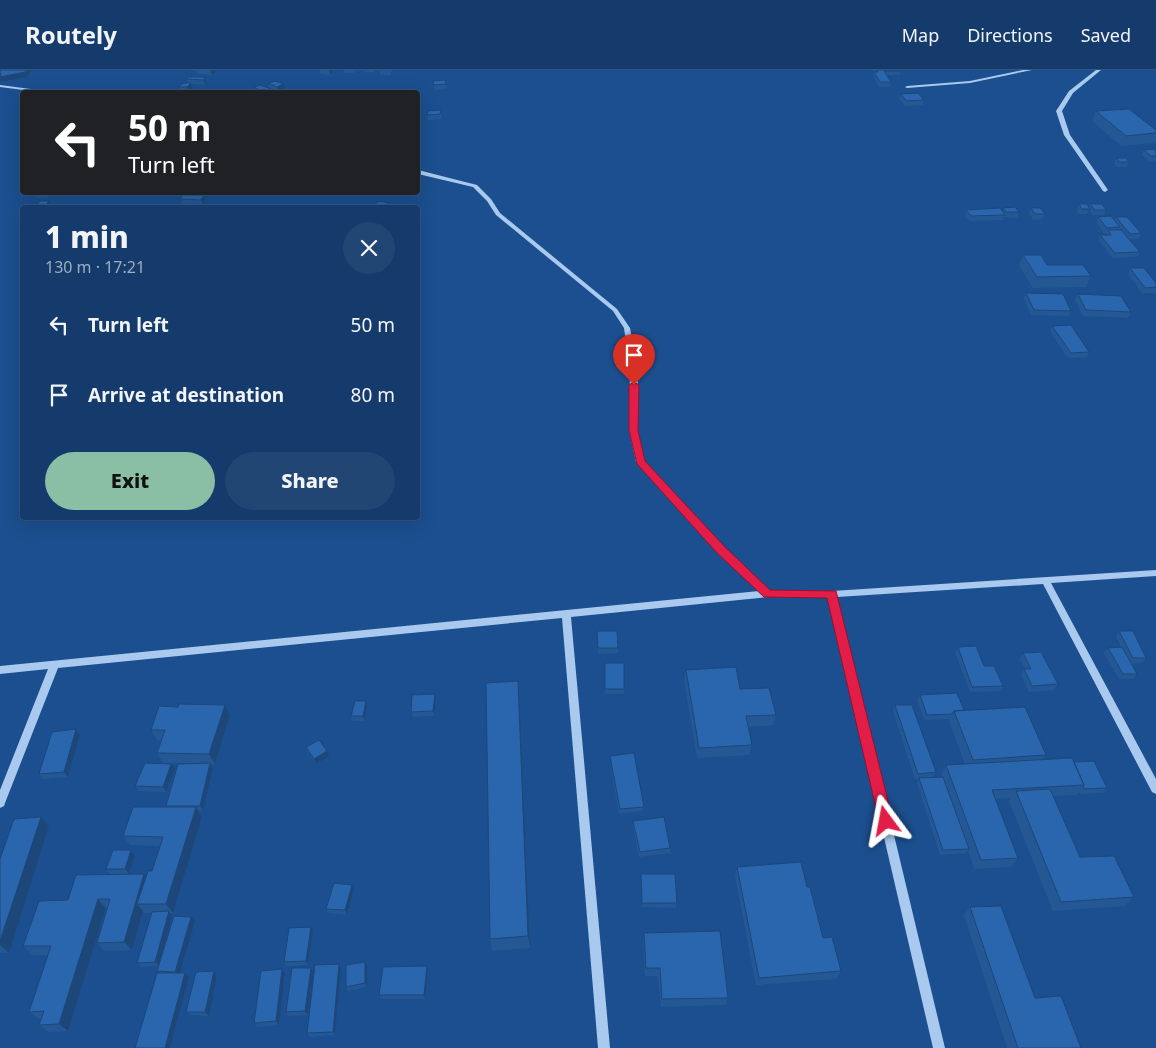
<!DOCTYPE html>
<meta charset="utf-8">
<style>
:root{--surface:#143b6b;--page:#214673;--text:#f1f3f6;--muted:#9dadc1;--line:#33557e;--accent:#8abfa5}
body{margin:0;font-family:"Noto Sans",sans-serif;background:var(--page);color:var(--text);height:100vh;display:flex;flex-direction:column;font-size:19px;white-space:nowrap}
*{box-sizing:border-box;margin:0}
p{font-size:16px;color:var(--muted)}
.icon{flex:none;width:28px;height:28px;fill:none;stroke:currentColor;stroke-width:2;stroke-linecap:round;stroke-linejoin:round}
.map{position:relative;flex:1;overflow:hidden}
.details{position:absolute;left:20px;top:135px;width:400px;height:315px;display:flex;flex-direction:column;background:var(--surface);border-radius:5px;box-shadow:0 5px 20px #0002,0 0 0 1px var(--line)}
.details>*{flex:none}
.hud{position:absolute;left:20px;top:20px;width:400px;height:105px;border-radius:5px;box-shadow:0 5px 20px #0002,0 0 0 1px var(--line);background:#202124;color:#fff;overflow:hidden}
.pin{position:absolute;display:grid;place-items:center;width:42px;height:42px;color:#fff;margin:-51px -21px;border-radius:50% 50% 50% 0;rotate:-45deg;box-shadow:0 0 5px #0007}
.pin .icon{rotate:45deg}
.me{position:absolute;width:55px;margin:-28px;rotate:347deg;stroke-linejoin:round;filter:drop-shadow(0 0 4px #0008)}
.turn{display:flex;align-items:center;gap:18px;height:105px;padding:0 25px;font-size:22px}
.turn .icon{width:65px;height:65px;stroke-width:2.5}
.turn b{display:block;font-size:35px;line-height:42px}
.round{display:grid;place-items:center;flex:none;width:52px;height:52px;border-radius:26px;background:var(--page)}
.overview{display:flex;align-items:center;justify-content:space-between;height:85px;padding:0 25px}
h1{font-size:30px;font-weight:800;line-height:38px}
.cta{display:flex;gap:10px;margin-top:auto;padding:10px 25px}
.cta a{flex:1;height:58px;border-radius:30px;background:var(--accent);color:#111;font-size:20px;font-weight:800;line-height:58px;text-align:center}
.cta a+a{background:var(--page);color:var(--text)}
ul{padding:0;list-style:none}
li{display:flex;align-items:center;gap:15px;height:70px;padding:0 25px}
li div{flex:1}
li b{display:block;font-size:19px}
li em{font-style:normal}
header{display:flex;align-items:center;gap:30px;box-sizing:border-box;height:70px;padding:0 25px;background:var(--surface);border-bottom:1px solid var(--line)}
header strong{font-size:24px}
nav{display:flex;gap:28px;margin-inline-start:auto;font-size:18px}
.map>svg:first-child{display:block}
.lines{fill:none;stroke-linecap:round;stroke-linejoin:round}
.minor{fill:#a9c9ee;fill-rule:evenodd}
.wall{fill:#245895}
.shaded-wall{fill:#1d4779}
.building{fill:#2a66ad;stroke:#1d4779}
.route{fill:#e11d48;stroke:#92132f}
</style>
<header>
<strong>Routely</strong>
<nav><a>Map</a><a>Directions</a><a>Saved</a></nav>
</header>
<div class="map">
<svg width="1156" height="978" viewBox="0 0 1156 978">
<rect width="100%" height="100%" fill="#1b4f8f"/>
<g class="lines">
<path class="minor" d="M1023,0H1032L970,13L907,18L905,17L907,16L970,11Z
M1096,0H1101L1073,23L1062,41L1070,65L1108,120L1105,122L1103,121L1064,65L1056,41L1069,21Z
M0,15L46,21L48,22H39L0,17Z
M418,100L477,115L491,129L500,143L617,239L630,258L638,300L637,360L644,391L724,478L770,521H832L1156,500V506L1051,513L1156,709V724L1152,722L1043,514L837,527L945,978H933L828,527H768L571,547L610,978H598L562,548L58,598L5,733L4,736L0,738V720L48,599L0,604V596L759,521L718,482L636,392L629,360L630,300L624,258L613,241L496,145L487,131L473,117L418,104Z"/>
</g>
<path class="wall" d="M196,0H218L212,5L197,4Z
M320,0H334L330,5L320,4Z
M344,0H356L354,3H344Z
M363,0H375L374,2H364Z
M380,0H392L390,5H380Z
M874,0H901V1L900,5H887L891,12L890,17H879L873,6L874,2H875Z
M205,7L206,12L205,15L192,14L193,18L188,22L179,21L178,17L188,13L186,9Z
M433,11L446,14L447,19L435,20Z
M268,13L284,14L285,19L278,22L270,18Z
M254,17L271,19L272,22H255Z
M900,24L924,30L923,35L905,36L899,29Z
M441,40V49L428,50L427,45Z
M1096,41L1156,60V71L1155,73L1121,76L1092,51Z
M1144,80L1156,81V91H1149L1142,85Z
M1116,88L1129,92L1127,97H1117L1114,94Z
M33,122H55L49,128L35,127Z
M224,122L223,124L209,123V125L206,129V131L203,135H182L180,129L186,125V123Z
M1079,134L1088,137L1090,134L1106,140L1104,145H1093L1089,141L1087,144H1079L1077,140Z
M374,135L389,138H375Z
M1003,138L1019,142L1017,148L1004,147L1003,150L969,151L965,145L966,140L1002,141Z
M1031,138L1045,144L1043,149L1033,150L1029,143Z
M1098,147L1114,151L1116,147L1141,163L1139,169H1129L1140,182L1137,187L1113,188L1098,170L1100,165H1106V163H1104L1096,152Z
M1023,185L1047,195L1091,206L1086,217L1033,218L1019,196Z
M1130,198L1156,213V223H1142L1128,204Z
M1026,223L1071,241L1069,246L1031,245L1024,229Z
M1078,224L1131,242L1128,248L1083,246L1075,230Z
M1052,256L1089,282L1087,287L1068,288L1050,262Z
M597,561L618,578V583L598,584Z
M1119,561L1146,588L1142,593L1131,594L1137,604L1133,609H1119L1104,583L1108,578L1121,577L1116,566Z
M958,577L984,596L1003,616L1000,621L970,622L955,582Z
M1023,583L1058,614L1054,620L1029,622L1021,605L1024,599H1025L1020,589Z
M605,593L624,619V624H605Z
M686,600L740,619L776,645L773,655L748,657L752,675L749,685L697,688L684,610Z
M920,625L964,640L1046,685L1043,689L1074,692L1107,718L1103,723L1080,724L1079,722L1076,725L1053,726L1080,787L1134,827L1124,836L1053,841L1009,731L1011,728L995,729L1018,788L1011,797L974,799L968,780L966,783L940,785L917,713L919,709H915L893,641L895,635L936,702L933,707H942L941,705L946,695L965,694L949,651L950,649L924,650L917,630Z
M519,626L530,878L492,881L490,869Z
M436,629L434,646L413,647L411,642Z
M225,635L230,645L215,694H211L213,698L203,740L198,741L202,747L173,843H170L172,846L159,896L141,897L137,893L152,843H144L143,841L132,880L105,881L97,873L108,838H106L68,961L49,962L39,955L41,949H39L29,942L48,885H32L23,876L68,830L146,806L152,801L160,776L130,775L123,766L167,737L199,693H163L157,683L161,671L157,670L151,660L178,637Z
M367,637L365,651H352L351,646Z
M80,665L68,707L43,709L39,704Z
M306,677L329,686L316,694L308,683Z
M610,686L644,737L643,741L619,744L610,691Z
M175,699L166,722L139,721L135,716Z
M41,747L49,756L9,883H0V789Z
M633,751L670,778V783L639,787L633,756Z
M131,780L135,785L129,804H110L106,799Z
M737,797L807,817L823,868L841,901L836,909L756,915L735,806Z
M641,804L677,833L676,838L642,837Z
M352,815L354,819L347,845L328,843L326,839Z
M970,837L1035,928L1081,978H1007L964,845Z
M195,851L179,903L189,907L170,978H135L160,903L157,901Z
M311,857L313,861L308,895L286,896L284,892Z
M644,863L728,928L725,935L661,937L658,906H645L643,871Z
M365,892L367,896V917L348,921L346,917Z
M311,898L314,902L308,945L288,946L286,942Z
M341,898L335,965L310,967L307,963Z
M282,899L285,903L279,955L257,957L254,953Z
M428,900L425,929H381L379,925Z
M214,901L217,905L209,946L190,945L186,942Z"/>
<path class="shaded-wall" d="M27,0H31L27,7L1,12L0,8V7Z
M211,0H218L212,5L210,1Z
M329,0H334L330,5Z
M205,7L206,12L205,15L204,10Z
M191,13L193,18L188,22L187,17Z
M284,14L285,19L278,22L277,17Z
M271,19L272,22H264Z
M48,122H55L49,128L47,123Z
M205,122H209V125L206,129L204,124Z
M204,125L206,131L203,135L201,130Z
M49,131L51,136L50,138H44Z
M389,133V138H384Z
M518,611L519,626L530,878L528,866Z
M435,624L436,629L434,646L433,641Z
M366,631L367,637L365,651L363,646Z
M225,635L230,645L215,694L209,684Z
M76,659L80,665L68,707L64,702Z
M327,681L329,686L316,694L314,689Z
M210,693L213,698L203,740L200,736Z
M171,694L175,699L166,722L163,717Z
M196,737L202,747L173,843L166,834Z
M41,747L49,756L9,883L0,875V871Z
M131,780L135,785L129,804L125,799Z
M144,804L151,813L137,834L143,841L132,880L124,872Z
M352,815L354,819L347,845L345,840Z
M98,829L106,838L68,961L59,954Z
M169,841L172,846L159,896L155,892Z
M191,847L195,851L179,906L175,902Z
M311,857L313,861L308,895L306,891Z
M365,892L367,896V917L365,913Z
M339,894L341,898L335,965L333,962Z
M427,896L428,900L425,929L424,925Z
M311,898L314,902L308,945L305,941Z
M282,899L285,903L279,955L276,951Z
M214,901L217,905L209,946L205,942Z
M185,903L189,907L170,978H165Z"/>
<path class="building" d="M0,0H27L25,2L0,7L1,3H0Z
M877,0H901V1H884L891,12H880L874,2H878Z
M187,7H205L204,10L186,9Z
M445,10L446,14L434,15L433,11Z
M275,11L284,14L277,17L268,13Z
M183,13H191L187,17H178Z
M260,15L271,19L264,22L254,17Z
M918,23L924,30L907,31L900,24Z
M1129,39L1156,60V63L1126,66L1096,41Z
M441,40L440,44L427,45L428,41Z
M1154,79L1156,81V86H1151L1144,80Z
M1116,88H1126L1129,92H1120Z
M186,122H205L204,124Z
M183,125H204L201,130L180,129Z
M40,131H49L44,138H35Z
M379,131L389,133L384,137L374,135Z
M1079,134H1087L1090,139H1082Z
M1090,134H1102L1106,140H1095Z
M193,136H212V138H193Z
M1015,137L1019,142H1006L1003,138Z
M1000,138L1005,145L971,146L966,140Z
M1031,138H1040L1045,144H1035Z
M1111,146L1120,157L1107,158L1098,147Z
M1116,147H1127L1141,163L1130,164Z
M1108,160H1121L1140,182L1115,183L1100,165H1111Z
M1023,185H1041L1047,195H1083L1091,206L1037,207Z
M1130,198H1144L1156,213V217L1145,218Z
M1026,223L1063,224L1071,241L1034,240Z
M1078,224L1121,226L1131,242L1086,240Z
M1071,255L1089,282L1071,283L1052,256Z
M597,561H617L618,578H598Z
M1119,561H1133L1146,588H1133Z
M976,576L984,596H994L1003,616L972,617L958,577Z
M1122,577L1137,604H1123L1108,578Z
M1041,582L1058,614L1032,616L1024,599H1031L1023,583Z
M605,593H624V619H605Z
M736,597L740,619L769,618L776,645L746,646L752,675L699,678L686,600Z
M518,611L528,866L490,869L486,613Z
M957,623L964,640L954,641L952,644L927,645L920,625Z
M435,624L433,641L411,642L412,625Z
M355,631H366L363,646H351Z
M179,634L225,635L209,684L157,683L165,660H151L159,636L178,637Z
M895,635H912L936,702L918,704Z
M1025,637L1046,685L973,690L954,641Z
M76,659L64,702L39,704L52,662Z
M319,670L327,681L314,689L306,677Z
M634,683L644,737L620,739L610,686Z
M1072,688L1084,715L992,720L1018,788L981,790L946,695Z
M1094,691L1107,718L1084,719L1083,717L1084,715L1074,692Z
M145,693L171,694L163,717L135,716Z
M210,693L200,736H166L178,694Z
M943,707L969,779L943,780L919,708Z
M1050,719L1080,787L1114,786L1134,827L1061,832L1016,721Z
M133,737H196L166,834H137L148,801H152L163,767L123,766Z
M41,747L0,871V789L14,749Z
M664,747L670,778L640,782L633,751Z
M113,780H131L125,799H106Z
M801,792L807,817H810L823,868L832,867L841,901L759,908L737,797Z
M144,804L124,872L97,873L110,829H98L59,954L39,955L44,941L29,942L51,876H23L39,831L68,830L76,805Z
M641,804H675L677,833H642Z
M334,813L352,815L345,840L326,839Z
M1001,836L1035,928L1061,926L1081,978H1018L970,837Z
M169,841L155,892L137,893L152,842Z
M174,846L191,847L175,902L157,901Z
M311,857L306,891L284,892L289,858Z
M720,861L728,928L662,929L660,898H646L644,863Z
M365,892V913L346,917V895Z
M339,894L333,962L307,963L315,895Z
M427,896L424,925H379L383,897Z
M292,898H311L305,941L286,942Z
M282,899L276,951L254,953L261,901Z
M214,901L205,942H186L196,902Z
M157,903H185L165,978H135Z"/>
<path class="route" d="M634,312L639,315L638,360L645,391L725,477L770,520L836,521L893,751L891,756L886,757L881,756L879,751L827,528L764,527L717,483L637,394L629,360V315Z"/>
</svg>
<div class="pin" style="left:634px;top:315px;background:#d93025"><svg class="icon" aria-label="arrive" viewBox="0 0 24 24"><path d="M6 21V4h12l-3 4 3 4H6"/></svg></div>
<svg class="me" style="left:886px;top:751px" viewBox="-20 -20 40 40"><path d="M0-17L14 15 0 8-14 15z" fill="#e11d48" stroke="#fff" stroke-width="4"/></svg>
<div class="hud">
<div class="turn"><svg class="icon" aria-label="left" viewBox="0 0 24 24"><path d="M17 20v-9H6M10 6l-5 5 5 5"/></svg><div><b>50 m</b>Turn left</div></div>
</div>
<section class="details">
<div class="overview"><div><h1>1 min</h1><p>130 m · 17:21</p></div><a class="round"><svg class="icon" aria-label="close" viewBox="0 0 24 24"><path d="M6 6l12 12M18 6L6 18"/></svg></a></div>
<ul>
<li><svg class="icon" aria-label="left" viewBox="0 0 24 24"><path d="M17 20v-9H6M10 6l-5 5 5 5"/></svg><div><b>Turn left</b></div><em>50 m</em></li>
<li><svg class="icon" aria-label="arrive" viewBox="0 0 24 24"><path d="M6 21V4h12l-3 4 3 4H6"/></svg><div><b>Arrive at destination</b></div><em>80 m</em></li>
</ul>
<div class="cta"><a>Exit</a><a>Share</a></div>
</section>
</div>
